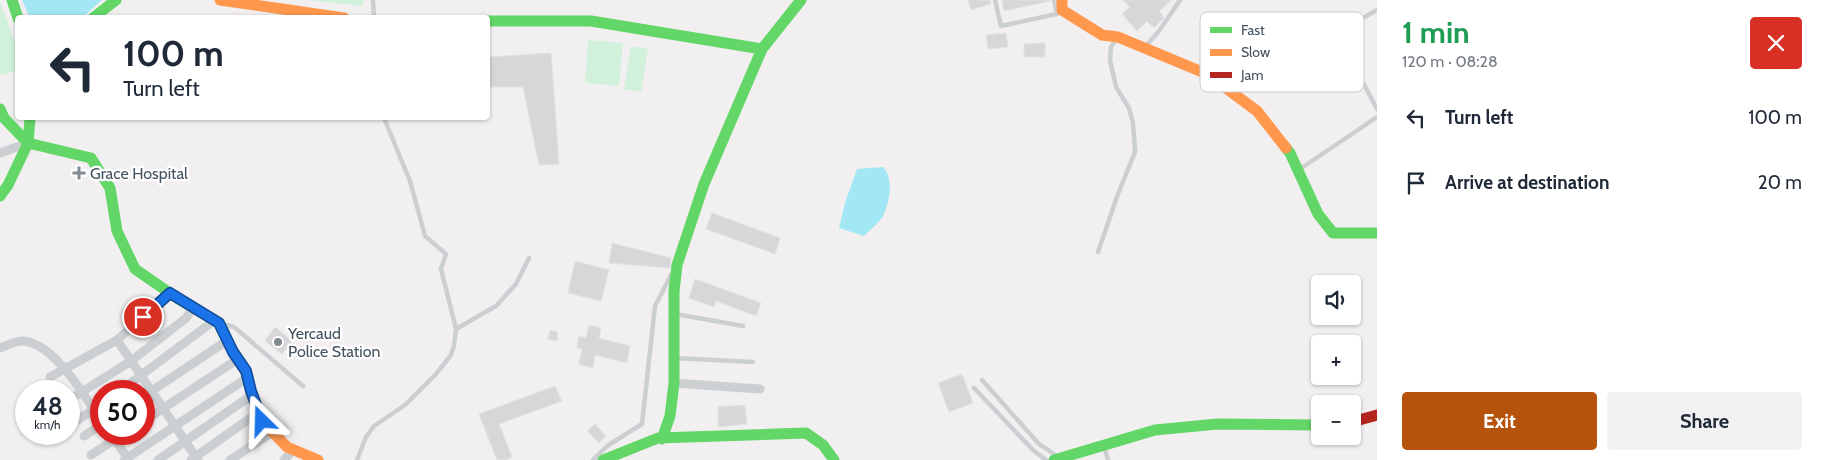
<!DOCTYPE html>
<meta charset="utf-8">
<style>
:root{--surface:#fff;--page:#f2f2f3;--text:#1f2937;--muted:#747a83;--accent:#b45309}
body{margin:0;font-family:Cabin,sans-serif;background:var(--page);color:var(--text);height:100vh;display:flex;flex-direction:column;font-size:19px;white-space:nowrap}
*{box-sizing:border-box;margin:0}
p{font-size:16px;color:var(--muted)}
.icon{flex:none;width:28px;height:28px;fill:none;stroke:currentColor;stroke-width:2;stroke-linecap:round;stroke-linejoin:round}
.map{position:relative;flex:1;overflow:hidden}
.details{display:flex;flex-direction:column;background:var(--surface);width:450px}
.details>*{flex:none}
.banner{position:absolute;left:15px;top:15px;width:475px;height:105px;border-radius:5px;box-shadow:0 1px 4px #0004;background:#fff;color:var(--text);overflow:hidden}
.controls{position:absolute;left:1311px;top:275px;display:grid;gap:10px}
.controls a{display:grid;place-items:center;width:50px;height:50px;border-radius:5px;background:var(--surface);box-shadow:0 1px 4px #0004;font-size:25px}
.speed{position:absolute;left:15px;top:380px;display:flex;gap:10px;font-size:25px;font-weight:700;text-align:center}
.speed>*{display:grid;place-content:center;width:65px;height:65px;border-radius:50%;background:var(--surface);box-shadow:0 1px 4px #0004;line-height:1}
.speed small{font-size:12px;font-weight:400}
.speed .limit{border:8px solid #d22;background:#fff;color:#111}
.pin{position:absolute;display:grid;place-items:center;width:42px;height:42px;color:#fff;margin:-21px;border:2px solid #fff;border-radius:50%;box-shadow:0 1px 5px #0007}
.me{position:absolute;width:55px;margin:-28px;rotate:338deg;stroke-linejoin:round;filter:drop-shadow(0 0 4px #0008)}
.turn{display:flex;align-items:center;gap:18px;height:105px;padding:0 25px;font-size:22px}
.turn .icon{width:65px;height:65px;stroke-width:2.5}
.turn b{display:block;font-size:35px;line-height:42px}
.round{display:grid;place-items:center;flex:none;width:52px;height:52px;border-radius:5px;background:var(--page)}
.head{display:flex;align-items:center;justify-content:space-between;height:85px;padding:0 25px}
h1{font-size:30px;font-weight:800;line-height:38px;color:#1e9e55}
.button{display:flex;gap:10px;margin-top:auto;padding:10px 25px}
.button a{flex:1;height:58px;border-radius:5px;background:var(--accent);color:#fff;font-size:20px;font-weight:800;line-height:58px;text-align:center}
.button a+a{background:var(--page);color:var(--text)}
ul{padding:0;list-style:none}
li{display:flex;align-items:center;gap:15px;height:65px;padding:0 25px}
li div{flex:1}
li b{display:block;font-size:19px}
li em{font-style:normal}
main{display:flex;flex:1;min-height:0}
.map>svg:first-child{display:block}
.green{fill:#d2f1dd}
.water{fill:#a3e6f4}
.building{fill:#d7d7da;stroke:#e2e1e3}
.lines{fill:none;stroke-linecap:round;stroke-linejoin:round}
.lane{stroke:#cbcfd1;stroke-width:4.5}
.street{stroke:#cbcfd1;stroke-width:9}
.fast{stroke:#63d668;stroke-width:11}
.slow{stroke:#ff974d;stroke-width:11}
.jam{stroke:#b3261e;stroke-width:11}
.route-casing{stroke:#114b97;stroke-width:12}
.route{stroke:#1a73e8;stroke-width:9}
.poi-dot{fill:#818a91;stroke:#fff;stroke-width:2}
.labels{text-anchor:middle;stroke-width:4.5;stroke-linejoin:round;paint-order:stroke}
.poi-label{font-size:16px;fill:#45535e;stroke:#fff;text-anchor:start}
.key{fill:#fff;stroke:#c7cbcf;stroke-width:1}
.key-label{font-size:14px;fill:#45535e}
</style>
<main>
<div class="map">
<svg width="1377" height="460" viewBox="0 0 1377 460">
<rect width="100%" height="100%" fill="#f1eff0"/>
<path class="green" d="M307,0H363V6Z
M0,2L17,47V71L0,75Z
M588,40L623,43L619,86L585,83Z
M631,46L648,49L641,92L624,89Z"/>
<path class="water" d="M22,0H102L83,17L30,18Z
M883,167C894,179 890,201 883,216C879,223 870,230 864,236L839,228L845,203L857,169Z"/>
<path class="building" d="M968,0H990L991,4L971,10Z
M1002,0H1050V1L1004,11Z
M1123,0H1172L1159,11L1164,18L1154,28L1147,21L1137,31L1122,14L1130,7Z
M1006,33L1008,47L988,49L986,35Z
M1045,43V57H1024V44Z
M551,53L559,164L539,165L523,87H488V57Z
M712,213L780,238L775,254L706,229Z
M612,243L671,258L670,268L609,263Z
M575,261L609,270L601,301L568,293Z
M695,279L761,303L756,316L716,301L714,307L689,298Z
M589,325L601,328L599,338L630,346L627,363L595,355L593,368L579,364L582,349L577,348L579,336L586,338Z
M275,327L292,341L282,354L265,341Z
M550,330L558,332L557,341L548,339Z
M962,374L973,403L949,412L938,383Z
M555,386L562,401L499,424L512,457L506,460H497L479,414Z
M745,405L747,424L718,427V407Z
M595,424L606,436L599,443L587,431Z"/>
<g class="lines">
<path class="lane" d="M373,0L374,18
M995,0L1001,26L1057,14L1054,0
M1377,10C1359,20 1349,24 1343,45L1359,66L1361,79L1377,109
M1145,47L1159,31L1180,0
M1300,169L1377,117
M1098,252L1118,194L1135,152L1133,123L1129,108L1116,87L1110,60L1111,47L1117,38
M675,314L743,326
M223,324L234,327L303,386
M456,329L496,306L516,284L529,258
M674,358L753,362
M982,380L1039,444L1057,456
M974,388L1033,450L1046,460
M1104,446L1108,460
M357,460L366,437L374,426L405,405L436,374L451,355L454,346L456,329L441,269L446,254L425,236L410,181L384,118
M593,460L607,446L642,424L655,306L671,275"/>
<path class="street" d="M0,153L28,143
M117,340L198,460
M0,348C6,346 15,341 22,341C54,342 84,396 101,420
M50,377L117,340L170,293
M674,383L760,389
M120,391L215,320
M144,396L228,340
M69,400L131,361L186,318L193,308
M78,420L101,404
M144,421L238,359
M111,434L129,460
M84,436L101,425
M91,455L123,434
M124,460L247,378
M158,460L252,395
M191,460L259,412
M230,460L273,432
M284,460L293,450"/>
<path class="fast" d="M12,0L18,18
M93,18L116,0
M488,21H591L762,49
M0,109L4,118L28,143L91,158L110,188L117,231L135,269L177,298L219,323L233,352L246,371L251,392
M1286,148L1290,153L1318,214L1333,233H1377
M0,196L8,185L28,143L30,118
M662,439L670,416L674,383V291L677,265L704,184L762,49L801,0
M603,460L658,438L806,433L823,445L834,460
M1054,460L1155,430L1217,424L1320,425"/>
<path class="slow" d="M220,0L344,18
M1062,0V10L1102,35L1118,37L1207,74L1257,111L1286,148
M251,392L262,421L287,447L318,460"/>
<path class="jam" d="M1352,422L1377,415"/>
</g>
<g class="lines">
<g class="route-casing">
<path id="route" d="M143,317L170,293L219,323L233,352L246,371L251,391L262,421"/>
</g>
<use href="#route" class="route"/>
</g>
<g class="poi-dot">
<path d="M76.5 165.5h5v5h5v5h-5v5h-5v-5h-5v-5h5z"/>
<circle cx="278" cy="342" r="5"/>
</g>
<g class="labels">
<g class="poi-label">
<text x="90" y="179">Grace Hospital</text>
<text x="288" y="339">Yercaud<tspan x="288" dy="18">Police Station</tspan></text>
</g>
</g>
<rect x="1200" y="12" width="164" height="80" rx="8" class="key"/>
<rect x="1210" y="27" width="22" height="6" fill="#63d668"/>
<rect x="1210" y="49" width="22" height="7" fill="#ff974d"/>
<rect x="1210" y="72" width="22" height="6" fill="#b3261e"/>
<g class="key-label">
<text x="1241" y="35">Fast</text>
<text x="1241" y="57">Slow</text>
<text x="1241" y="80">Jam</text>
</g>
</svg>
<div class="controls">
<a><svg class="icon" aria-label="sound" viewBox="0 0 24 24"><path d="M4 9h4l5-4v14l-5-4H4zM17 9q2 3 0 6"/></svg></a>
<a>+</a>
<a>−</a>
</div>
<div class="speed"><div>48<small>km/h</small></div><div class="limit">50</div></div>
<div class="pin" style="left:143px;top:317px;background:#d93025"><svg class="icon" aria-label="arrive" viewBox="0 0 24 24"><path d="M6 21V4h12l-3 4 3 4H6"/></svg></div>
<svg class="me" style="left:262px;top:421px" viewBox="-20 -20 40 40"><path d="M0-17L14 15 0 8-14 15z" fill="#1a73e8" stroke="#fff" stroke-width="4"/></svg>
<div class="banner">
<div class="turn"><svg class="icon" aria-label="left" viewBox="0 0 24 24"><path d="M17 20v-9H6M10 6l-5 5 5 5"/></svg><div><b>100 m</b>Turn left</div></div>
</div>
</div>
<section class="details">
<div class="head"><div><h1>1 min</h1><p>120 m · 08:28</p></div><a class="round" style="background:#d93025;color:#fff"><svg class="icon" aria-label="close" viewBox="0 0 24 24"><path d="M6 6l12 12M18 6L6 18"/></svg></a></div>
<ul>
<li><svg class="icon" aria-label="left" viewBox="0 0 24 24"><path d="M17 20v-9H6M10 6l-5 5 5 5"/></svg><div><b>Turn left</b></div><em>100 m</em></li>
<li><svg class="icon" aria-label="arrive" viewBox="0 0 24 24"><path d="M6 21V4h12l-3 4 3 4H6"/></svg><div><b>Arrive at destination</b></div><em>20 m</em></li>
</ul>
<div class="button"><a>Exit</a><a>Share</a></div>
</section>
</main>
